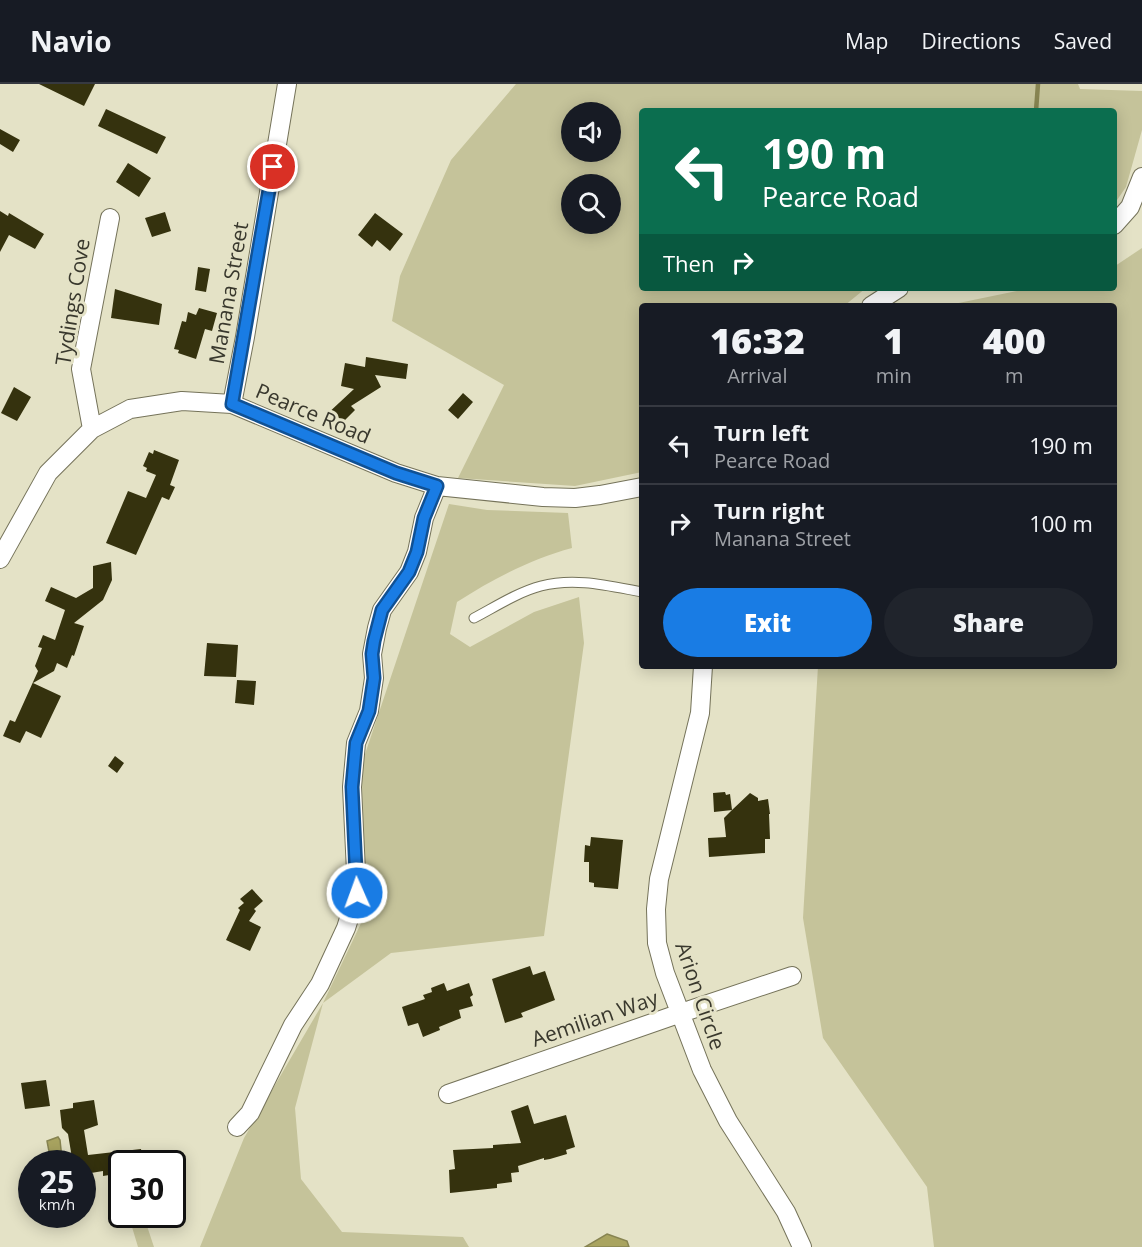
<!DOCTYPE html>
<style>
:root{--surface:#171b24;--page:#20242c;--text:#f1f3f6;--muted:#9ea1a6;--line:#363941;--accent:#197ce4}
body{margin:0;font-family:"Open Sans",sans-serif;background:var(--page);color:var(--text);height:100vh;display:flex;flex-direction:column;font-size:22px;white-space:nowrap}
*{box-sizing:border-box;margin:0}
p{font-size:20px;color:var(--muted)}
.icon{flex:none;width:33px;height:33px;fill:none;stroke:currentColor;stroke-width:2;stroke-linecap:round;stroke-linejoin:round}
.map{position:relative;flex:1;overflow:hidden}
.panel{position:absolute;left:639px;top:219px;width:478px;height:366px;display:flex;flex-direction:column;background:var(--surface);border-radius:6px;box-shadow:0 3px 15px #0003}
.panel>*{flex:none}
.banner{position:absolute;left:639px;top:24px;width:478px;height:183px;border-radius:6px;box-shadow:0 3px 15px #0003;background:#0b6e4f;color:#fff;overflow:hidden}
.controls{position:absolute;left:561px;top:18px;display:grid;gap:12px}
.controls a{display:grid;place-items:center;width:60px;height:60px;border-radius:50%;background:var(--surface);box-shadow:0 3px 15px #0003;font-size:30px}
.speed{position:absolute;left:18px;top:1066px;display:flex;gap:12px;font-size:30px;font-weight:700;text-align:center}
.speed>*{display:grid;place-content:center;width:78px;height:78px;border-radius:50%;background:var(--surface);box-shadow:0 3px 15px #0003;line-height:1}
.speed small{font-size:15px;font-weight:400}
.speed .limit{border:3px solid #111;border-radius:9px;background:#fff;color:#111}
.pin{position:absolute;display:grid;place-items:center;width:51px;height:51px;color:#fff;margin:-26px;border:3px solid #fff;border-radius:50%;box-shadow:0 2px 6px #0007}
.me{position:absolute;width:66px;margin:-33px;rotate:358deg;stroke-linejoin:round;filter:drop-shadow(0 0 4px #0008)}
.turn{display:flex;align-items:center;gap:21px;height:126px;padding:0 24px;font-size:27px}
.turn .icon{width:78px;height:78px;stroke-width:2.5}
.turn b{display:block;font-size:42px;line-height:51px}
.then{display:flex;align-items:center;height:57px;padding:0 24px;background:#0003;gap:12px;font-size:22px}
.eta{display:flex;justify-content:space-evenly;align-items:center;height:102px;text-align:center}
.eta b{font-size:36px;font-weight:800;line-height:42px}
.button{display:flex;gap:12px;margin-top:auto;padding:12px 24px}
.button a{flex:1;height:69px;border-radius:36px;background:var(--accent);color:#fff;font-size:24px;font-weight:800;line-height:69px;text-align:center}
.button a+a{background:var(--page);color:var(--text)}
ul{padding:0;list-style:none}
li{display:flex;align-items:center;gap:18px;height:78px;padding:0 24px;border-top:2px solid var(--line)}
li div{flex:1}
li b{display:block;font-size:22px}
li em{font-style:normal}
header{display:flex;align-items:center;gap:36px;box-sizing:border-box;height:84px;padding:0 30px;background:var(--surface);border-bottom:2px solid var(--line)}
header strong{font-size:28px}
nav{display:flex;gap:33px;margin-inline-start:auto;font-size:21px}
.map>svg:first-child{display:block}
.green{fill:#c5c39a;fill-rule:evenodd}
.water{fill:#a9a460;stroke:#878451;stroke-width:1.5}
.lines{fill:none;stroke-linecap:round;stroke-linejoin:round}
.stream{stroke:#878451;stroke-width:4.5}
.building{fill:#35320e}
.lane-casing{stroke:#75735a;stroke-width:11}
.street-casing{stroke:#75735a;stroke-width:20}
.lane{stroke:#fff;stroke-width:9}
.street{stroke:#fff;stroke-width:18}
.route-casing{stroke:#105194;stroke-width:15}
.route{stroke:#197ce4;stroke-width:10}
.labels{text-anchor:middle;stroke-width:6;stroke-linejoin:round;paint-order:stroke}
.street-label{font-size:21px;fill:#39382d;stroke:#e4e2c6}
</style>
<header>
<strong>Navio</strong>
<nav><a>Map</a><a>Directions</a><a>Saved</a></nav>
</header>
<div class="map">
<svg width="1142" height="1163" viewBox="0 0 1142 1163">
<rect width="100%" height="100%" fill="#e4e2c6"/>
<path class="green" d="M516,0H1078L1080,5L1142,7V46L1126,103L1115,119L1114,27H642V204H866L844,222H642V388L575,402L458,394L504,301L392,237L400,192L451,76ZM572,28H610V68H572ZM572,100H610V140H572Z
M1142,164V1163H934L927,1103L823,954L803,834L818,582H1114V222H944L1031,204H1114L1115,182Z
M449,420L487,426L568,429L572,464C531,475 493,495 457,518L450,550L470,563L534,528L579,513L584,559L544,852L391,869L323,919L295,1024L301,1095L342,1148L463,1153L469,1163H200L244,1054L323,919L363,835L362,679Z
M146,1139L154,1163H138L132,1143Z"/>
<path class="water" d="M58,1053L60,1056L62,1075L51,1078L47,1057Z
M607,1150L627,1157L629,1163H585Z"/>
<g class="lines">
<path class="stream" d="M1036,27L1038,0"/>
</g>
<path class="building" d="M39,0H95L84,22Z
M106,25L166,53L157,70L98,42Z
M0,45L20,56L13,68L0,60Z
M128,79L151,94L139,113L116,98Z
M0,127L8,132L9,129L44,150L35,165L9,151L0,168Z
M165,128L171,147L152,153L145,134Z
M375,129L403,150L390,167L377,156L372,163L358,151Z
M198,183L210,185L206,208L195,206Z
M115,205L162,220L159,241L111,234Z
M199,224L217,229L212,247L205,245L196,275L178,269L179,266L174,265L182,237L186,238L188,228L196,231Z
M366,273L408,280L406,295L375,291L381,303L351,322L355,326L343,338L337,332L329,337L325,332L354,305L341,302L345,279L365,283Z
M14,303L31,313L17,337L1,329Z
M463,309L473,318L458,335L448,326Z
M154,366L179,376L170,401L175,403L169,416L162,413L136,471L106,459L128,407L146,414L156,391L146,387L147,384L143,382L149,368L153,370Z
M111,478L112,496L103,516L74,539L84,542L74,572L72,571L67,584L57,579L54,587L33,599L61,612L41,654L26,647L20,659L3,652L10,636L15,638L38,587L35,582L42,564L38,563L43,551L55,556L65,526L45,517L51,503L76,514L93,504V482Z
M207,559L238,561L236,593L204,592Z
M237,596L256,597L254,621L235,619Z
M115,672L124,679L117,689L108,682Z
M725,708L726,711L730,710L732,726L750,709L758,714V717L768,715L770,730H769L770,755H765V769L709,773L708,754L726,753L724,734L732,726L714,728L713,709Z
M591,753L623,756L618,805L594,803V799L589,798V778H584L585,761L590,762Z
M252,805L263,817L254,825L256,827L249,837L261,843L250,867L226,856L240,826L238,824L244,819L240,815Z
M530,882L533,891L545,887L555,916L521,929L523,933L505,939L492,895Z
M444,899L447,907L469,899L473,911L470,913L473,922L459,926L461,934L439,943L440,946L423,953L418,939L408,942L402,923L425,915L423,911L432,908L431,904Z
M46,996L50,1022L25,1025L21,999Z
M94,1016L98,1041L84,1046L88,1071L141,1065L143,1080H122V1089L103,1092V1087L85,1090L82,1080H78L77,1073L72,1074L68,1050L62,1044L60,1026L73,1024V1019Z
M528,1021L534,1040L566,1031L575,1063L566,1066L567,1070L550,1075L544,1076V1074L518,1082L519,1088L511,1089L512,1098L497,1100V1104L450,1109L449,1086L455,1085L453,1066L493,1064V1061L521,1059L511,1027Z"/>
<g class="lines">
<g class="lane-casing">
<path id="lane" d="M474,534C495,523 518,508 541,502C575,493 609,502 642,508"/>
</g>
<g class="street-casing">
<path id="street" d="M1114,141L1130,123L1142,93
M871,222L899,204
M232,320L245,253L287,0
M92,345L81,285L110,134
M0,475L48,389L92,345L130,325L182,317L232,320L396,389L437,402L543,413L575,414L600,411L642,403
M703,582L700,629L659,795L656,825L657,859L665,889L702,986L728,1037L786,1128L802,1163
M448,1010L681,929L792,892
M237,1043L250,1029L293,941L320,900L346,844L357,809L352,703L356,659L369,627L374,594L372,570L377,544L382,526L409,488L417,468L424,434L437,402"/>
</g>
<use href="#lane" class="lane"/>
<use href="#street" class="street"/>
</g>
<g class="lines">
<g class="route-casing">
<path id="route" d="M273,83L232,320L396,389L437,402L424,434L417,468L409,488L382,526L374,557L372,570L374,594L369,627L356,659L352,703L357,809"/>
</g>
<use href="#route" class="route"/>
</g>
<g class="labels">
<g class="street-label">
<text transform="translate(229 209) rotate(-80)" y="7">Manana Street</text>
<text transform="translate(73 218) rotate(-81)" y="7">Tydings Cove</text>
<text transform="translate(313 330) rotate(23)" y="7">Pearce Road</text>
<text transform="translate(700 912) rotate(71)" y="7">Arion Circle</text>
<text transform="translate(595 935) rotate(-19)" y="7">Aemilian Way</text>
</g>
</g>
</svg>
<div class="controls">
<a><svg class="icon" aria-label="sound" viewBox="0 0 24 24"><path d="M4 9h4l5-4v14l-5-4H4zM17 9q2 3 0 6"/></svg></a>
<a><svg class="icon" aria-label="search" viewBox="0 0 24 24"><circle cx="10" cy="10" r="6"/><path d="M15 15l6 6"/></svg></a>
</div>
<div class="speed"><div>25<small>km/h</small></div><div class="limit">30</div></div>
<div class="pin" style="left:273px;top:83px;background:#d93025"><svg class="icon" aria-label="arrive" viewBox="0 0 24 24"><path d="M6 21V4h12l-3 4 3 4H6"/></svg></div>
<svg class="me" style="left:357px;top:809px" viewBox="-20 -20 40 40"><circle r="17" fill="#197ce4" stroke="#fff" stroke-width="3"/><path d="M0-11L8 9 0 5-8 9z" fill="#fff"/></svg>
<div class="banner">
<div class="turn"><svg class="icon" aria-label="left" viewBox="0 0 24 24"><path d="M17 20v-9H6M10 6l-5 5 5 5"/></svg><div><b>190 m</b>Pearce Road</div></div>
<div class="then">Then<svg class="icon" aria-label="right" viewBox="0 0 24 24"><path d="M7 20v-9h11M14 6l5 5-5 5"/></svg></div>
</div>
<section class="panel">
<div class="eta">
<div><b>16:32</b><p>Arrival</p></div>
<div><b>1</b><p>min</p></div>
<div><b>400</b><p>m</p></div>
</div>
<ul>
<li><svg class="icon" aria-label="left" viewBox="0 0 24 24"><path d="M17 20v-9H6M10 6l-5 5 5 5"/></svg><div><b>Turn left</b><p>Pearce Road</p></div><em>190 m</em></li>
<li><svg class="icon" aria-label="right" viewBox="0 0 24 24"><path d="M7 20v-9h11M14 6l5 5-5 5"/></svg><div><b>Turn right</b><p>Manana Street</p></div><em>100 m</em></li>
</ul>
<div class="button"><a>Exit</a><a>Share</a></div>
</section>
</div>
